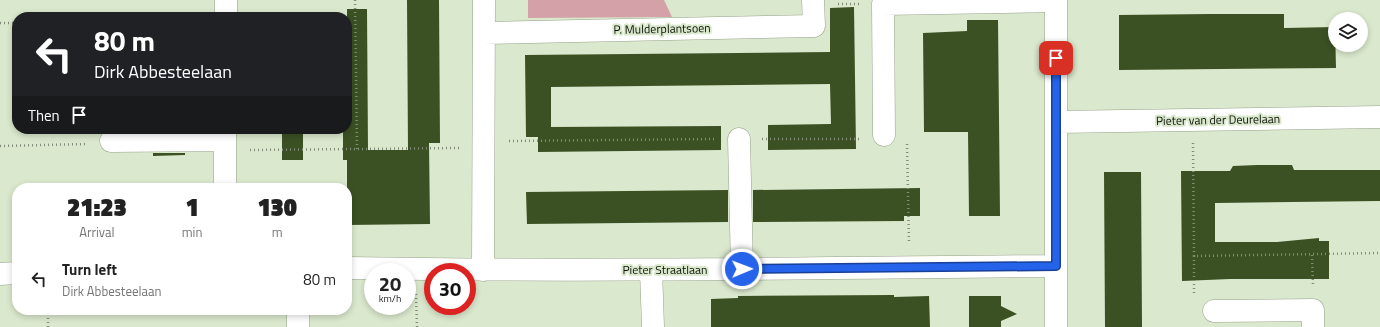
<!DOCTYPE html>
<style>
:root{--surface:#fff;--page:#f6f6f6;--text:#222;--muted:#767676}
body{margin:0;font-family:"Titillium Web",sans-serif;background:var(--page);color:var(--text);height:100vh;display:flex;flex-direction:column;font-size:15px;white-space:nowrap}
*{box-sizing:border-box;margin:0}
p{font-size:13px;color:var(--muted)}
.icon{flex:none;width:22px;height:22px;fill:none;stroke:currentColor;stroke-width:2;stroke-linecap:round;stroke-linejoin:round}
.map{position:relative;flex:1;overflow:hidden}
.sheet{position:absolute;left:12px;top:183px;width:340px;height:132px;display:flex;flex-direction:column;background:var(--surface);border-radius:16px;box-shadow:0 2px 6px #0003}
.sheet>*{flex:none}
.top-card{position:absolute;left:12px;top:12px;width:340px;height:122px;border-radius:16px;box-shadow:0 2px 6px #0003;background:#202124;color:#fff;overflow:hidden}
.controls{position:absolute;left:1328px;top:12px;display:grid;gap:8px}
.controls a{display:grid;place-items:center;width:40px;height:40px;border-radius:50%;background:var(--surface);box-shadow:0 2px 6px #0003;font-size:20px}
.speed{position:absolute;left:364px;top:263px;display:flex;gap:8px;font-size:20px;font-weight:700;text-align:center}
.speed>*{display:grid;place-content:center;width:52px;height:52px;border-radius:50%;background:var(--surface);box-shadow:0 2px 6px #0003;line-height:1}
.speed small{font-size:10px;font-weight:400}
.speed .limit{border:6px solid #d22;background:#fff;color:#111}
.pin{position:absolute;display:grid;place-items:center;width:34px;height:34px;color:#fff;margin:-17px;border-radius:8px;box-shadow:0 2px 6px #0006}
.me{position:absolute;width:44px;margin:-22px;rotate:89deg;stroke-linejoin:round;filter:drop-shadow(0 0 3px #0008)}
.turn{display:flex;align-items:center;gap:14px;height:84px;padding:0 16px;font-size:18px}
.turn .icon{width:52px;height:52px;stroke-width:2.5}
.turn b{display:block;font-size:28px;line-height:34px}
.then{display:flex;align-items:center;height:38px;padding:0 16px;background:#0003;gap:8px;font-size:15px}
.eta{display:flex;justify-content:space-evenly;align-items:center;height:68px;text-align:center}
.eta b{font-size:24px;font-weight:800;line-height:28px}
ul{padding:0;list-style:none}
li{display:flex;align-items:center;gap:12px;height:56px;padding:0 16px}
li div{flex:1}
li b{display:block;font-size:15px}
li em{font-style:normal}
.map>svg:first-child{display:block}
.green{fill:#d3a1a7}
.building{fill:#3b5124}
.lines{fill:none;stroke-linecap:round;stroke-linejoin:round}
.minor-casing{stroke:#96a38a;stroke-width:23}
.path{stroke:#828c78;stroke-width:2.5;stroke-dasharray:1 3;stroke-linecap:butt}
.minor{stroke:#fff;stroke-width:22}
.route-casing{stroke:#184099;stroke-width:10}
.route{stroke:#2563eb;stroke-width:7}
.labels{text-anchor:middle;stroke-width:4;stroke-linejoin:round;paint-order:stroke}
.street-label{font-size:12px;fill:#0e1209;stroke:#dae8cd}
</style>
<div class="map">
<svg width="1380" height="327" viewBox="0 0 1380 327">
<rect width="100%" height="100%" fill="#dae8cd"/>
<path class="green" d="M528,0H664L672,17L528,18Z"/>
<path class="building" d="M407,0H439L440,143H429L430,224L347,225V160H343V129H347V9H367L368,150H408Z
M854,7L856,149L768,150V125L831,124L830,84L551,87V127L721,126V150L538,152V137H526L525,55L830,52V8Z
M1209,14H1284V28L1335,27L1336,68L1119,70V15Z
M967,20H998L1000,216H969L968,132H924L923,33L967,31Z
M282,129H303V160H282Z
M153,153H185V155L153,156Z
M1257,165H1292L1294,170H1380V201L1215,203V242H1277L1319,238V241H1329V279H1230L1182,281L1181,171H1230L1233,166Z
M1104,172H1141L1142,327H1105Z
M920,188V216H904V221L753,222V190Z
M728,190V222L527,224L526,192Z
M894,295V297L929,296L930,327H711V299L738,298V296Z
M969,296H1001V306L1017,314L1001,321V327H969Z"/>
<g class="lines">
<g class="minor-casing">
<path id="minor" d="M1056,0V327
M226,17V0
M484,33L814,26L813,0
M1057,122L1380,117
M225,129V188
M884,135L883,4L1056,1
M739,139L742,269
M111,141L225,140
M347,268C583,272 820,268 1056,266
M483,270L484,0
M651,270L653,327
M0,274L17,273
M298,310V327
M1214,311L1313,310V327"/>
</g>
<path class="path" d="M355,0L357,149
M838,4H859
M0,23H17
M762,139H859
M509,141L715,139
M1193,143L1194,256L1380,253
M907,144L909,243
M0,146L87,144
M250,150L459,148
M1312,255L1313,286
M1194,256V296
M416,294L417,327
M48,310V327"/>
<use href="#minor" class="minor"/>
</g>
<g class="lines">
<g class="route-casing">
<path id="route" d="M742,269L1056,266V58"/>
</g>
<use href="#route" class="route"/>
</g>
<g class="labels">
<g class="street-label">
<text transform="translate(662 29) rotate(-1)" y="4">P. Mulderplantsoen</text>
<text transform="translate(1218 120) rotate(-1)" y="4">Pieter van der Deurelaan</text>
<text x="665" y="274">Pieter Straatlaan</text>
</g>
</g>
</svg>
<div class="controls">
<a><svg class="icon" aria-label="layers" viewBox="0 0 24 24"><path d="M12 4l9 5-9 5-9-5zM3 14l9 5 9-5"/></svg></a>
</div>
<div class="speed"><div>20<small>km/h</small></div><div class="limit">30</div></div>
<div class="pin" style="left:1056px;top:58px;background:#d93025"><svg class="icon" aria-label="arrive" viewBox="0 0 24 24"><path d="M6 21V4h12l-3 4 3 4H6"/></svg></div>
<svg class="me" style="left:742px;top:269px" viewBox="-20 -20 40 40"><circle r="17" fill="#2563eb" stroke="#fff" stroke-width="3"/><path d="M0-11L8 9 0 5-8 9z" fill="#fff"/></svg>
<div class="top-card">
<div class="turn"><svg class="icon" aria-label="left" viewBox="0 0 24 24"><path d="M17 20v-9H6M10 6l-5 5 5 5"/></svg><div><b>80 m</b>Dirk Abbesteelaan</div></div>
<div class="then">Then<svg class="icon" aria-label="arrive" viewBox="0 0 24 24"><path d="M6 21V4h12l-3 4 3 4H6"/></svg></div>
</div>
<section class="sheet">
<div class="eta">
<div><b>21:23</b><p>Arrival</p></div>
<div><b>1</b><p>min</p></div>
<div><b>130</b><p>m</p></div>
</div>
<ul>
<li><svg class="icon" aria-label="left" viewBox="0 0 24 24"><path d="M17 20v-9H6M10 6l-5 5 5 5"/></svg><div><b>Turn left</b><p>Dirk Abbesteelaan</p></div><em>80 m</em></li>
</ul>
</section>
</div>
